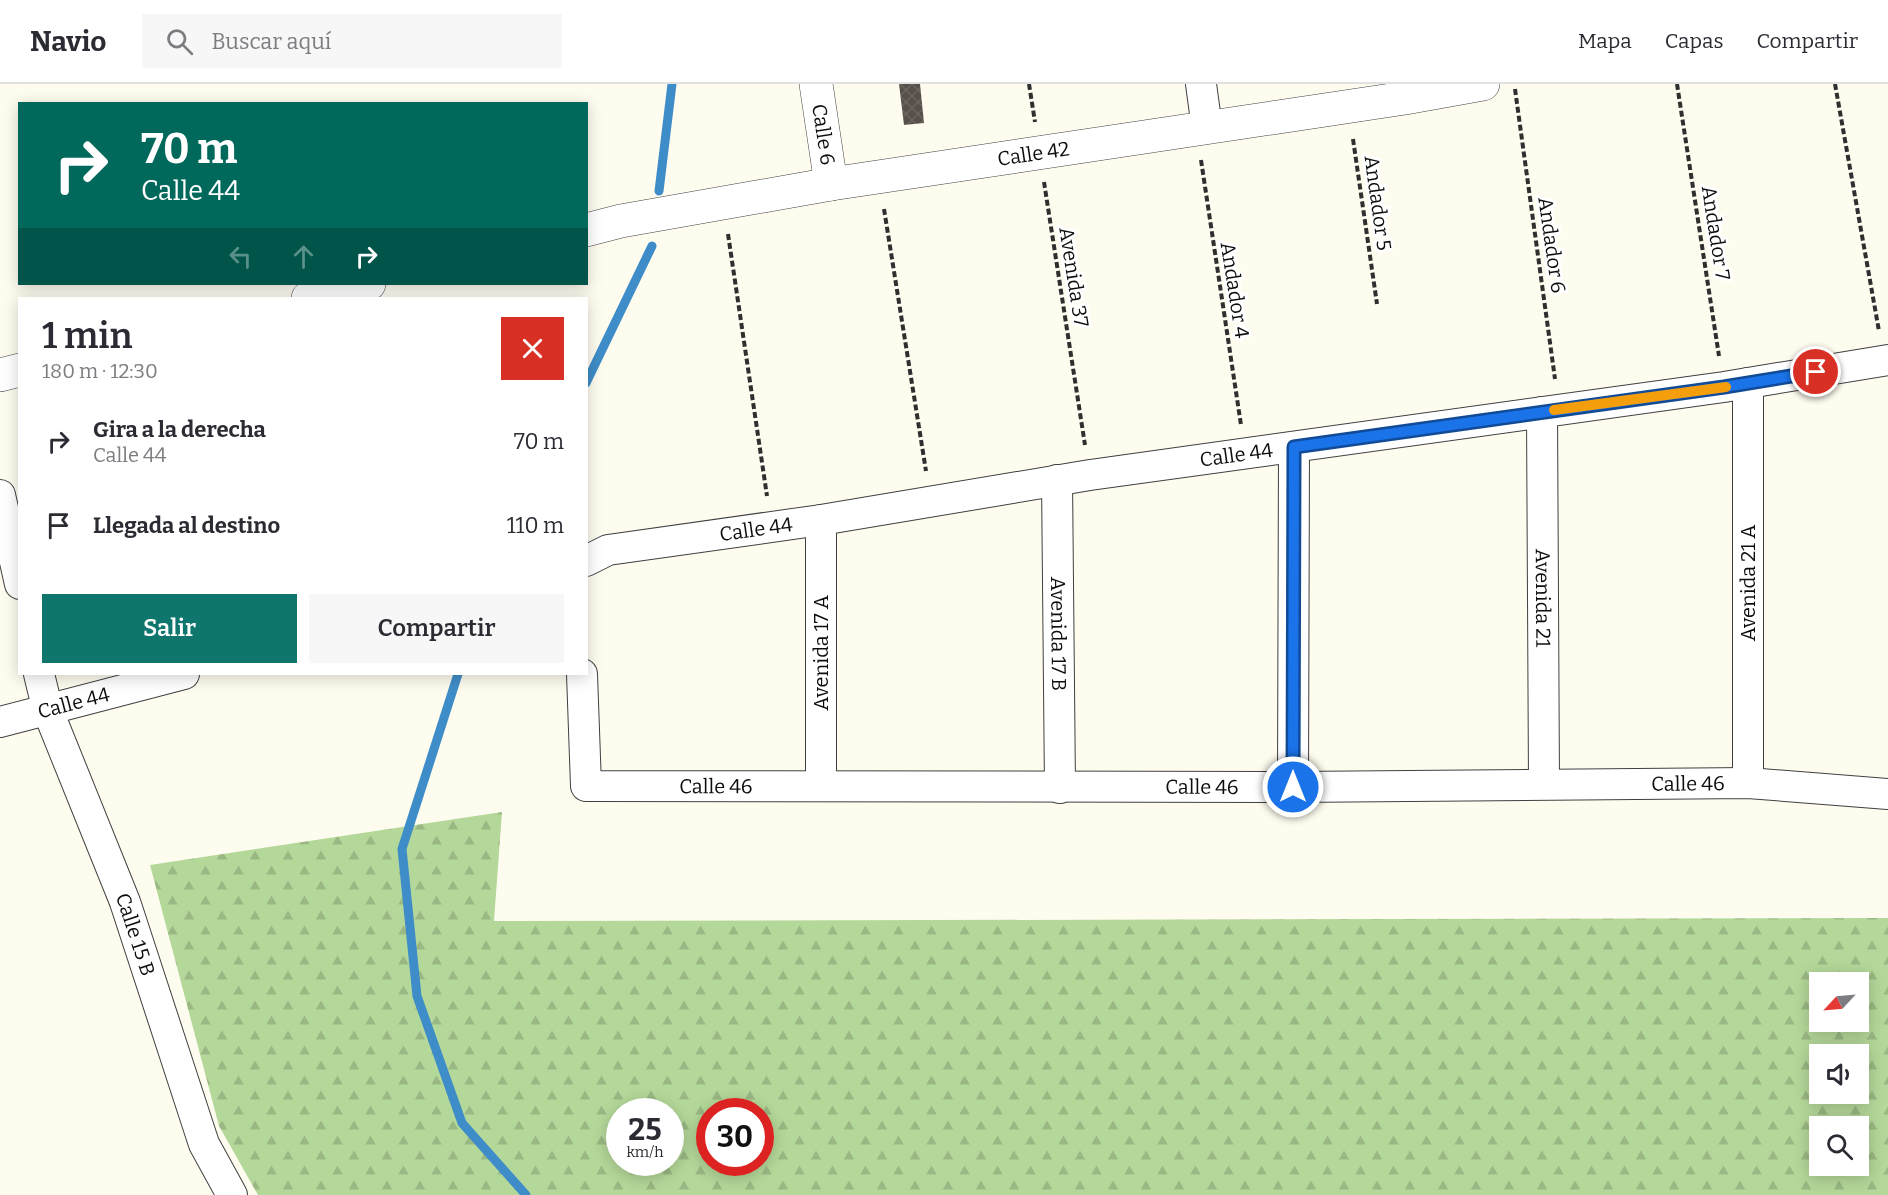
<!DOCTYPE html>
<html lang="es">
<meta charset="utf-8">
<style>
:root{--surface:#fff;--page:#f7f7f7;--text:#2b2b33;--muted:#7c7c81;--line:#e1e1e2;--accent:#0f766e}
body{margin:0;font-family:Bitter,serif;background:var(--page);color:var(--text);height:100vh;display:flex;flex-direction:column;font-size:22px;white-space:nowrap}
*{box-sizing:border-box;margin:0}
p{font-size:20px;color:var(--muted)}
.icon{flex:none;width:33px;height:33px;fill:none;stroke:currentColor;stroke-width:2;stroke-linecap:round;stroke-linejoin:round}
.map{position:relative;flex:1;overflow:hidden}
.sheet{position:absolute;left:18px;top:213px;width:570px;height:378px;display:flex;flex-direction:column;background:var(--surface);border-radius:0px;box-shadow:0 3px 15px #0003}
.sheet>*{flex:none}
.banner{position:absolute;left:18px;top:18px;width:570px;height:183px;border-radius:0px;box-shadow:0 3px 15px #0003;background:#00695c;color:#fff;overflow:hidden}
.needle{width:39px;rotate:244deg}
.buttons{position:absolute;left:1809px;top:888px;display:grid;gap:12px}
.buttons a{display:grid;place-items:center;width:60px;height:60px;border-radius:0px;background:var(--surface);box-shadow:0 3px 15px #0003;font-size:30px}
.speed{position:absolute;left:606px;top:1014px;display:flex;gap:12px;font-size:30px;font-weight:700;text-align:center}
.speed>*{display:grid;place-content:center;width:78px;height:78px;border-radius:50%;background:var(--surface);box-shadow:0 3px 15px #0003;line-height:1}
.speed small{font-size:15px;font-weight:400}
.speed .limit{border:9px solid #d22;background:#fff;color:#111}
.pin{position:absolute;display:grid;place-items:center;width:51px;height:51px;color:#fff;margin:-26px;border:3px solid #fff;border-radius:50%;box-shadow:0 2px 6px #0007}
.me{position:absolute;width:66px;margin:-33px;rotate:0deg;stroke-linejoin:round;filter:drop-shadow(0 0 4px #0008)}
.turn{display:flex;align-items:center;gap:21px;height:126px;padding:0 24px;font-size:27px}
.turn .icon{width:78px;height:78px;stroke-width:2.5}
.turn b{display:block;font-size:42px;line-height:51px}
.lanes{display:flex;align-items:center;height:57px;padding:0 24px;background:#0003;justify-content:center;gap:30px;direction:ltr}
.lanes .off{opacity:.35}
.round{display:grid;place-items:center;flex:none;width:63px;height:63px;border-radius:0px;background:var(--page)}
.summary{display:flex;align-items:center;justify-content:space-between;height:102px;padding:0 24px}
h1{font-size:36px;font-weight:600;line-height:45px}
.button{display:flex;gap:12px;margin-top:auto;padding:12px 24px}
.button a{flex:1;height:69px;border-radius:0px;background:var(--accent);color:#fff;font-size:24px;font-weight:600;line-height:69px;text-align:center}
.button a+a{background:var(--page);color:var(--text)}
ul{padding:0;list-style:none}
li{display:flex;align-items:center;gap:18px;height:84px;padding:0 24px}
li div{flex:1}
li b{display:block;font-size:22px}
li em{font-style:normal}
header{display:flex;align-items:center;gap:36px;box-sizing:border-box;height:84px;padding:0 30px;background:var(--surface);border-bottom:2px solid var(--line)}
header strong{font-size:28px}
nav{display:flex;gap:33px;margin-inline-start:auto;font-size:21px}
.search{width:420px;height:54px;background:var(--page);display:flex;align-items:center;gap:15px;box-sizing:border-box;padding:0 21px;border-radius:0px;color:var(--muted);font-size:22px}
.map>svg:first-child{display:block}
.forest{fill:url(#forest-firs);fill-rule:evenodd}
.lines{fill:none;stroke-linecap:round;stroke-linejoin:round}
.stream{stroke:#3f8dc8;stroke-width:9}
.building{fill:url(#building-cross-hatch)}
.minor-casing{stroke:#404040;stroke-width:32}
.tertiary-casing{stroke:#404040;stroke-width:34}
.path{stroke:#2f2f2f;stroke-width:4;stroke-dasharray:6 3;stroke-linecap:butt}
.minor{stroke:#fff;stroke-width:30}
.tertiary{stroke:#fff;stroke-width:33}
.route-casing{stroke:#114b97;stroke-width:15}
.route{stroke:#1a73e8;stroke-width:10}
.slow{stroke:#f59e0b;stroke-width:10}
.labels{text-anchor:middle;stroke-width:6;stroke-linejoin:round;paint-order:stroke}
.street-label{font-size:20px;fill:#0d0d0d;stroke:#fff}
</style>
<header>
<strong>Navio</strong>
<div class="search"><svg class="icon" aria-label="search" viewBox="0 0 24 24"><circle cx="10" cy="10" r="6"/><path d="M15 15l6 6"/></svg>Buscar aquí</div>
<nav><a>Mapa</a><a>Capas</a><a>Compartir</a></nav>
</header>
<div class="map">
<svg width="1888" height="1111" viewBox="0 0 1888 1111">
<defs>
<pattern id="forest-firs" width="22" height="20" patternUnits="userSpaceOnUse" patternTransform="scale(1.5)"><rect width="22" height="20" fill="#b4d899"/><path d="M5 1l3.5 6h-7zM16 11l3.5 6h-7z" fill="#9ab883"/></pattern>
<pattern id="building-cross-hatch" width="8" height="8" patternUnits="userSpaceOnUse" patternTransform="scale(1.5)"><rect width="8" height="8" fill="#564f4a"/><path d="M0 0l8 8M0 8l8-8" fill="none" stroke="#696460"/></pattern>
</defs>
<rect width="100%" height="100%" fill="#fefcef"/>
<path class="forest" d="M502,728L494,837L1888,834V1111H258L219,1042L150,781ZM1820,898H1858V938H1820ZM1820,970H1858V1010H1820ZM620,1028H670V1078H620ZM710,1028H760V1078H710ZM1820,1042H1858V1082H1820Z"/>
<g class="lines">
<path class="stream" d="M659,107L672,0
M586,299L652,162
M458,590L402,765L417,912L462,1039L526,1111"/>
</g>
<path class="building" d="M899,0H920L924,39L904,41Z"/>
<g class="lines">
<g class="minor-casing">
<g id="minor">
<path d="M1201,0L1207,44"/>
<path id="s1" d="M1542,328L1544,700"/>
<path id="s2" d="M1057,396L1060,704"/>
<path d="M0,411L20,500"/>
<path id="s3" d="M586,477L608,466L821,436L1090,391L1724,303L1888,276"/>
<path id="s4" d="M39,590L48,627L125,818L204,1060L232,1111"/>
<path id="s5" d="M582,590L586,702L1293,703L1748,699L1888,710"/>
<path id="s6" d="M0,638L184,590"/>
<path d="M1748,699V299"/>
<path d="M821,701V436"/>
<path d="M1293,703L1294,364"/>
</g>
</g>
<g class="tertiary-casing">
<g id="tertiary">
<path id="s7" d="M816,0L831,100"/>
<path id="s8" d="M586,146L621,137L831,100L1405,14L1483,0"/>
<path d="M308,214L369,200"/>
<path d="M0,291L20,286"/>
</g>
</g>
<path class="path" d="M1029,0L1035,38
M1677,0L1719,272
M1835,0L1879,247
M1515,5L1555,295
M1353,55L1377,220
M1201,76L1241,341
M1044,98L1085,361
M884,125L926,387
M728,150L767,412"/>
<use href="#minor" class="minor"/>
<use href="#tertiary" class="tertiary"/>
</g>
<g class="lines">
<g class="route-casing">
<path id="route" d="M1293,703L1294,363L1724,303L1816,288"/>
</g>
<use href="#route" class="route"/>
<path class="slow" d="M1554,326L1726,303"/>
</g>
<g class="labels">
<g class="street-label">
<text dy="7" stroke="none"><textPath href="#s7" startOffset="51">Calle 6</textPath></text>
<text dy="7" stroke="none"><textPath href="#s8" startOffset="454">Calle 42</textPath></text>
<text transform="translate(1378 119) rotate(82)" y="7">Andador 5</text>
<text transform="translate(1716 149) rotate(81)" y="7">Andador 7</text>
<text transform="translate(1552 161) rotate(82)" y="7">Andador 6</text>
<text transform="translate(1074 193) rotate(81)" y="7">Avenida 37</text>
<text transform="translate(1235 206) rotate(81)" y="7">Andador 4</text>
<text dy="7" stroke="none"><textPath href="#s3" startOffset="660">Calle 44</textPath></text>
<text dy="7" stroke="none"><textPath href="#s3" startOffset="174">Calle 44</textPath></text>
<text transform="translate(1748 499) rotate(-90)" y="7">Avenida 21 A</text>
<text dy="7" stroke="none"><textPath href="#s1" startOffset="186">Avenida 21</textPath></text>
<text dy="7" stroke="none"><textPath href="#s2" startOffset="154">Avenida 17 B</textPath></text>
<text transform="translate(821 569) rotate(-90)" y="7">Avenida 17 A</text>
<text dy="7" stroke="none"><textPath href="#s6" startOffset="76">Calle 44</textPath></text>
<text dy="7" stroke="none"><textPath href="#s5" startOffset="1214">Calle 46</textPath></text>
<text dy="7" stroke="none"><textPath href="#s5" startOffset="242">Calle 46</textPath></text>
<text dy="7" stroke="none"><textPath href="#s5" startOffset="728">Calle 46</textPath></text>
<text dy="7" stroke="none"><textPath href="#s4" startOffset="278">Calle 15 B</textPath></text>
</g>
</g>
</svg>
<div class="buttons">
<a><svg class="needle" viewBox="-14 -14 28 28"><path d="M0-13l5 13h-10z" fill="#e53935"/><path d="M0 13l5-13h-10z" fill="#7c7c81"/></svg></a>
<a><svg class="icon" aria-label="sound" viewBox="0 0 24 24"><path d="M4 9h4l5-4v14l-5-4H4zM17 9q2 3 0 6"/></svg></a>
<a><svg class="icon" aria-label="search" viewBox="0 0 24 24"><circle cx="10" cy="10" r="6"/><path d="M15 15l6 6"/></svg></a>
</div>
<div class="speed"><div>25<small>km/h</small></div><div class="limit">30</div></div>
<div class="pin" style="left:1816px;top:288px;background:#d93025"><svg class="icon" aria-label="arrive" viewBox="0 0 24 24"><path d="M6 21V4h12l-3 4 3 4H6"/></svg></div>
<svg class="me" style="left:1293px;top:703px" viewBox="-20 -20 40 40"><circle r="17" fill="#1a73e8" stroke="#fff" stroke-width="3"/><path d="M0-11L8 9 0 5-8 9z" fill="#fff"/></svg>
<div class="banner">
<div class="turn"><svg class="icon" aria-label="right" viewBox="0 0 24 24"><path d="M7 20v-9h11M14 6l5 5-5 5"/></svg><div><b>70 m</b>Calle 44</div></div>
<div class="lanes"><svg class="icon off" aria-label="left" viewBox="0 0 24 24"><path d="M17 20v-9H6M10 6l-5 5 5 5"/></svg><svg class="icon off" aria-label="ahead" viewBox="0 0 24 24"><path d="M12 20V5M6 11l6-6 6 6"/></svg><svg class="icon" aria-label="right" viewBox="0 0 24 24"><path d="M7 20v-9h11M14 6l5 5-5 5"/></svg></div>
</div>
<section class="sheet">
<div class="summary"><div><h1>1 min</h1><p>180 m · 12:30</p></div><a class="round" style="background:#d93025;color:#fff"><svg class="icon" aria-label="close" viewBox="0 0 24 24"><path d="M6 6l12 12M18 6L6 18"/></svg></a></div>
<ul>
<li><svg class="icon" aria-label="right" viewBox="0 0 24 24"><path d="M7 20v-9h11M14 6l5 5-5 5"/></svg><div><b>Gira a la derecha</b><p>Calle 44</p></div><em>70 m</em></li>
<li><svg class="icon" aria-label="arrive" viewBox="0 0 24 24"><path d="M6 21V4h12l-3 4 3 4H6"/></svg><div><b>Llegada al destino</b></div><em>110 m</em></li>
</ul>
<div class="button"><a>Salir</a><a>Compartir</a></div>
</section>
</div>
